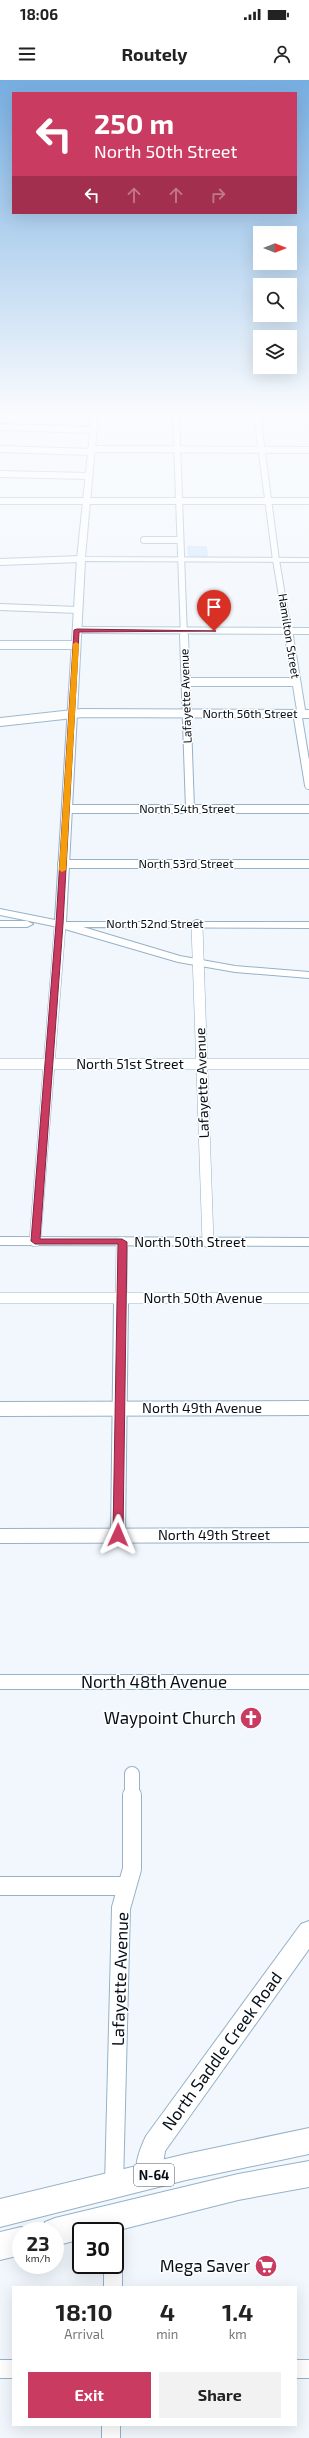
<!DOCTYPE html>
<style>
:root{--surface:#fff;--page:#f2f2f2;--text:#222;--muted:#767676;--accent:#ca3b61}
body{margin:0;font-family:"Exo 2",sans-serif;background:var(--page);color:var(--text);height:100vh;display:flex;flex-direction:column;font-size:15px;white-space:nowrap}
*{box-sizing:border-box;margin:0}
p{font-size:13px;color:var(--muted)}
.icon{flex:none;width:22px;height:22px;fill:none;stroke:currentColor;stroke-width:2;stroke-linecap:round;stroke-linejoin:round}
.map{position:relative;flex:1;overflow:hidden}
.sheet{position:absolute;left:12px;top:2206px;width:285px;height:140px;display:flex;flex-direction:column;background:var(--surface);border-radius:0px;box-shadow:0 4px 16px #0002}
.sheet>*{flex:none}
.top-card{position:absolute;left:12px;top:12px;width:285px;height:122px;border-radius:0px;box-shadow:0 4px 16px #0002;background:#ca3b61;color:#fff;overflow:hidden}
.needle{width:26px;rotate:90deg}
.buttons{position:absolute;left:253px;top:146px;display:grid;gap:8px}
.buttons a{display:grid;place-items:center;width:44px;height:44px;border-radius:0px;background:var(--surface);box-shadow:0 4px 16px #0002;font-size:20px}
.speed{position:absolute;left:12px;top:2142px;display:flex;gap:8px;font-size:20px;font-weight:700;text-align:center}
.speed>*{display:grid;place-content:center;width:52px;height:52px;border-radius:50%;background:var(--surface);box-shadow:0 4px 16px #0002;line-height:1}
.speed small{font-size:10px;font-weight:400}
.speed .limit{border:2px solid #111;border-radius:6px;background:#fff;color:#111}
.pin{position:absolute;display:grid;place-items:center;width:34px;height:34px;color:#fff;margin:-41px -17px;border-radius:50% 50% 50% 0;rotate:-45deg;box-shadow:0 0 4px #0007}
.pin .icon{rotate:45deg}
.me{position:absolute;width:44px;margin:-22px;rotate:1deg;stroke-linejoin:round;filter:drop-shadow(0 0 3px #0008)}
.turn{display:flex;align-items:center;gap:14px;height:84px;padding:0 16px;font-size:18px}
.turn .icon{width:52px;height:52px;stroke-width:2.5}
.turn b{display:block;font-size:28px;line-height:34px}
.lanes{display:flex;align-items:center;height:38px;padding:0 16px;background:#0003;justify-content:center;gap:20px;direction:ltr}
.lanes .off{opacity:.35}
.eta{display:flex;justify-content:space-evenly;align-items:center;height:68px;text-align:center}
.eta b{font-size:24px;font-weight:700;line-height:28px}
.primary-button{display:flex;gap:8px;margin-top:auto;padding:8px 16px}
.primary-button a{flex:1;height:46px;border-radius:0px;background:var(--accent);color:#fff;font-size:16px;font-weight:700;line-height:46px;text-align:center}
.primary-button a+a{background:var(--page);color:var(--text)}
.status{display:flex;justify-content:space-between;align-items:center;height:28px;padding:0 20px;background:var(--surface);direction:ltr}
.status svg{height:11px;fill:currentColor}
header{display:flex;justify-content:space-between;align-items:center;height:52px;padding:0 16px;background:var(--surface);font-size:18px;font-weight:700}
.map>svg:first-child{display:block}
.green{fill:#c9e5fe}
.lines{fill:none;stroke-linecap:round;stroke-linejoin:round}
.minor-far4-casing{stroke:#95b2ca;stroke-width:8}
.minor-far3-casing{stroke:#95b2ca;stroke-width:10}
.minor-far2-casing{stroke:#95b2ca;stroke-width:12}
.minor-far1-casing{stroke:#95b2ca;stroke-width:16}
.minor-casing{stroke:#95b2ca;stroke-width:20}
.tertiary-casing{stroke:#95b2ca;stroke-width:2}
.secondary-casing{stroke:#95b2ca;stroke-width:2}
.primary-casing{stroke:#95b2ca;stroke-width:2}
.minor-far4{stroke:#fff;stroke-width:6}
.minor-far3{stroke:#fff;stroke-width:8}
.minor-far2{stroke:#fff;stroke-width:11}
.minor-far1{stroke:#fff;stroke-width:14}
.minor{stroke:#fff;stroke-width:18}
.tertiary{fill:#fff;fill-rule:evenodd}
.secondary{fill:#fff;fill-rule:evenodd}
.primary{fill:#fff;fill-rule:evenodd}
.route{fill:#ca3b61;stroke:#83263f}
.slow{fill:#f59e0b}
.labels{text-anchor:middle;stroke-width:3;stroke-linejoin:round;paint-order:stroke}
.far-street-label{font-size:12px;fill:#060f18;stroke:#fff}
.shield{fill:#fff;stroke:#51575d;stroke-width:1}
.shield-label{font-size:13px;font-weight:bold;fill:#060f18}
.street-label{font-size:14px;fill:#060f18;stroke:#fff}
.near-street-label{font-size:17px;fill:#060f18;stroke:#fff}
.near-poi-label{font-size:17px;fill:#060f18;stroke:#fff;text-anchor:end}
</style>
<div class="status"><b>18:06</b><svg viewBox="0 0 49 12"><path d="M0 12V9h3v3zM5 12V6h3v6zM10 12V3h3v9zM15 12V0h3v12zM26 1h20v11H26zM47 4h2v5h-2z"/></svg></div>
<header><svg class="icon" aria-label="menu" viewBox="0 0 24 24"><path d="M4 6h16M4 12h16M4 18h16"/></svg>Routely<svg class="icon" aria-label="person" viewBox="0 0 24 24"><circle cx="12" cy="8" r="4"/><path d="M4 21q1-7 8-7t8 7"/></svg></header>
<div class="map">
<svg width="309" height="2358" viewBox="0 0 309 2358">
<rect width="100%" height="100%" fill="#f1f7fc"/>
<path class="green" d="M187,466H207L208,477H188Z"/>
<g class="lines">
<g class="minor-far4-casing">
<path id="minor-far4" d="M176,335L184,557
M257,335L276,480L289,557
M0,347L93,350
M0,369L91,372
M91,369L309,370
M0,394L89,396
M0,421H309
M144,460H179
M0,482L81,479
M0,527L78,530
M77,550L309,551"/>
</g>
<g class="minor-far3-casing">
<path id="minor-far3" d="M184,556L190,729
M289,556L301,630L298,638L309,705
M0,565H76
M186,602H296
M0,642L82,633L309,634
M66,729H309
M62,784H309
M197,844V847
M60,847V844"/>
</g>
<g class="minor-far2-casing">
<path id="minor-far2" d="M197,846L208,1162
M0,984H309
M35,1161L60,846
M0,1218H309
M121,1224L122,1162"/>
</g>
<g class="minor-far1-casing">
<path id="minor-far1" d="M0,1329L309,1328
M118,1455L121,1223
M0,1456L309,1455
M0,1602H309
M132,1694V1716"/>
</g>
<g class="minor-casing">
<path id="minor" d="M0,1806H127
M114,2105L121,1828L132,1789V1715
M113,2185V2207
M0,2289H13
M296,2289H309
M111,2345V2358"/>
</g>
<g class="tertiary-casing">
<path id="tertiary" d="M92,335H98L85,477L309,478V482L85,481L66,842H309V848L83,847L180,876L235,886L309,892V898L235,892L178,882L58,847L0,835V829L55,840L77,479Z
M0,841H27L33,844L27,847H0Z
M0,1157L309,1158V1166L0,1165Z"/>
</g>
<g class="secondary-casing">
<path id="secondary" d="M309,1841V1869L165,2071L161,2097L157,2105L148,2109L139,2105C132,2089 139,2071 146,2056L301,1844Z"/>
</g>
<g class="primary-casing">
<path id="primary" d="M309,2048V2074L186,2100L0,2147V2119L186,2074Z
M309,2081V2107L238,2120L115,2151H81V2159L55,2166V2151H41L45,2142L55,2138L238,2094Z
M21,2147L31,2151H21V2175L0,2180V2152Z"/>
</g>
<use href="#minor-far4" class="minor-far4"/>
<use href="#minor-far3" class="minor-far3"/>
<use href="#minor-far2" class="minor-far2"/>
<use href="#minor-far1" class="minor-far1"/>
<use href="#minor" class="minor"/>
<use href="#tertiary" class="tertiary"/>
<use href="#secondary" class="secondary"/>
<use href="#primary" class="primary"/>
</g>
<linearGradient id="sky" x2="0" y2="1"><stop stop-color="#76aee1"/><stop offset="0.5" stop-color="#f9fbfe"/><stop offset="1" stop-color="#f9fbfe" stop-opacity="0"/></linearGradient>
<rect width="309" height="665" fill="url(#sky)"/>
<path class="route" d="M77,549L216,551L79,552L63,844L40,1159H122L127,1162L123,1455L118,1459L113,1455L118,1164H35L31,1161L56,844L74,550Z"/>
<path class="slow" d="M76,562L79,564L66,790L62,792L59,790L73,564Z"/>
<defs>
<g id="church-disc" transform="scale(1.15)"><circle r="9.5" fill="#ca3b61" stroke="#fff"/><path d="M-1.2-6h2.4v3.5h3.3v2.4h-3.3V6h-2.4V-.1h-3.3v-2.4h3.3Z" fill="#fff"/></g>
<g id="supermarket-disc" transform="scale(1.15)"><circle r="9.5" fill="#ca3b61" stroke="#fff"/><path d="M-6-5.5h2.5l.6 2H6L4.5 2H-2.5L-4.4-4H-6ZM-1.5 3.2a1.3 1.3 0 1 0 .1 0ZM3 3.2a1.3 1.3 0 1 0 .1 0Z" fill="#fff"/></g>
</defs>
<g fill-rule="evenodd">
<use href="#church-disc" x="251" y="1638"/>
<use href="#supermarket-disc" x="266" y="2186"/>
</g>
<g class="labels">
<g class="far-street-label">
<text transform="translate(289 556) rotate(81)" y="4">Hamilton Street</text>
<text transform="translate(186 616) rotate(-92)" y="4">Lafayette Avenue</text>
<text x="250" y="638">North 56th Street</text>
<text x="187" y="733">North 54th Street</text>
<text x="186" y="788">North 53rd Street</text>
<text x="155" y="848">North 52nd Street</text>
</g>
<rect class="shield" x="134" y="2084" width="40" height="22" rx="3"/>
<g class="shield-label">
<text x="154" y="2100">N-64</text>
</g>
<g class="street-label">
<text x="130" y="989">North 51st Street</text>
<text transform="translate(202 1003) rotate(-92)" y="5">Lafayette Avenue</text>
<text x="190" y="1167">North 50th Street</text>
<text x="203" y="1223">North 50th Avenue</text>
<text x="202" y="1333">North 49th Avenue</text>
<text x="214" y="1460">North 49th Street</text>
</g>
<g class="near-street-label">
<text x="154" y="1608">North 48th Avenue</text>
<text transform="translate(120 1899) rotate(-88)" y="6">Lafayette Avenue</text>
<text transform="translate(222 1971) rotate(-54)" y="6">North Saddle Creek Road</text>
</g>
<g class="near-poi-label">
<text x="236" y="1644">Waypoint Church</text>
<text x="250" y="2192">Mega Saver</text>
</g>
</g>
</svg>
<div class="buttons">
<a><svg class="needle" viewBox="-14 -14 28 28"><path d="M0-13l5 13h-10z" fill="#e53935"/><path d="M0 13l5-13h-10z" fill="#767676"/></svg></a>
<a><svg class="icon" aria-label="search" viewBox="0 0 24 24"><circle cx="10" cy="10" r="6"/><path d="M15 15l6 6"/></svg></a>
<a><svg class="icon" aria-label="layers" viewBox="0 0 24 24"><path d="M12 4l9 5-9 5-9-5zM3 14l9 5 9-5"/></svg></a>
</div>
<div class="speed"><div>23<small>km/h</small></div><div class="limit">30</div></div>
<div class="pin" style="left:214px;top:551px;background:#d93025"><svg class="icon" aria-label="arrive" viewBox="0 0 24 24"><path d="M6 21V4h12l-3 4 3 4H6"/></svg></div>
<svg class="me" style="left:118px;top:1455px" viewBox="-20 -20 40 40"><path d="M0-17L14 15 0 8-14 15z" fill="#ca3b61" stroke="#fff" stroke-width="4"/></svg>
<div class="top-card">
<div class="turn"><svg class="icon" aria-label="left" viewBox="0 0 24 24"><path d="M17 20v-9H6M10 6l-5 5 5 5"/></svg><div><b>250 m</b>North 50th Street</div></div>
<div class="lanes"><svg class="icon" aria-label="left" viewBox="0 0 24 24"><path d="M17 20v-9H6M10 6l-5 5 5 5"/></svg><svg class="icon off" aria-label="ahead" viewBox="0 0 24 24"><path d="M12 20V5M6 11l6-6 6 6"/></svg><svg class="icon off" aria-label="ahead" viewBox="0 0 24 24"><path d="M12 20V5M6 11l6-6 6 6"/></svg><svg class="icon off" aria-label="right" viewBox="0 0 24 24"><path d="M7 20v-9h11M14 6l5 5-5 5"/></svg></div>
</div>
<section class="sheet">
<div class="eta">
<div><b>18:10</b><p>Arrival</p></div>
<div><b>4</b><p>min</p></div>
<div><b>1.4</b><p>km</p></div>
</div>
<div class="primary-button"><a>Exit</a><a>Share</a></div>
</section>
</div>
